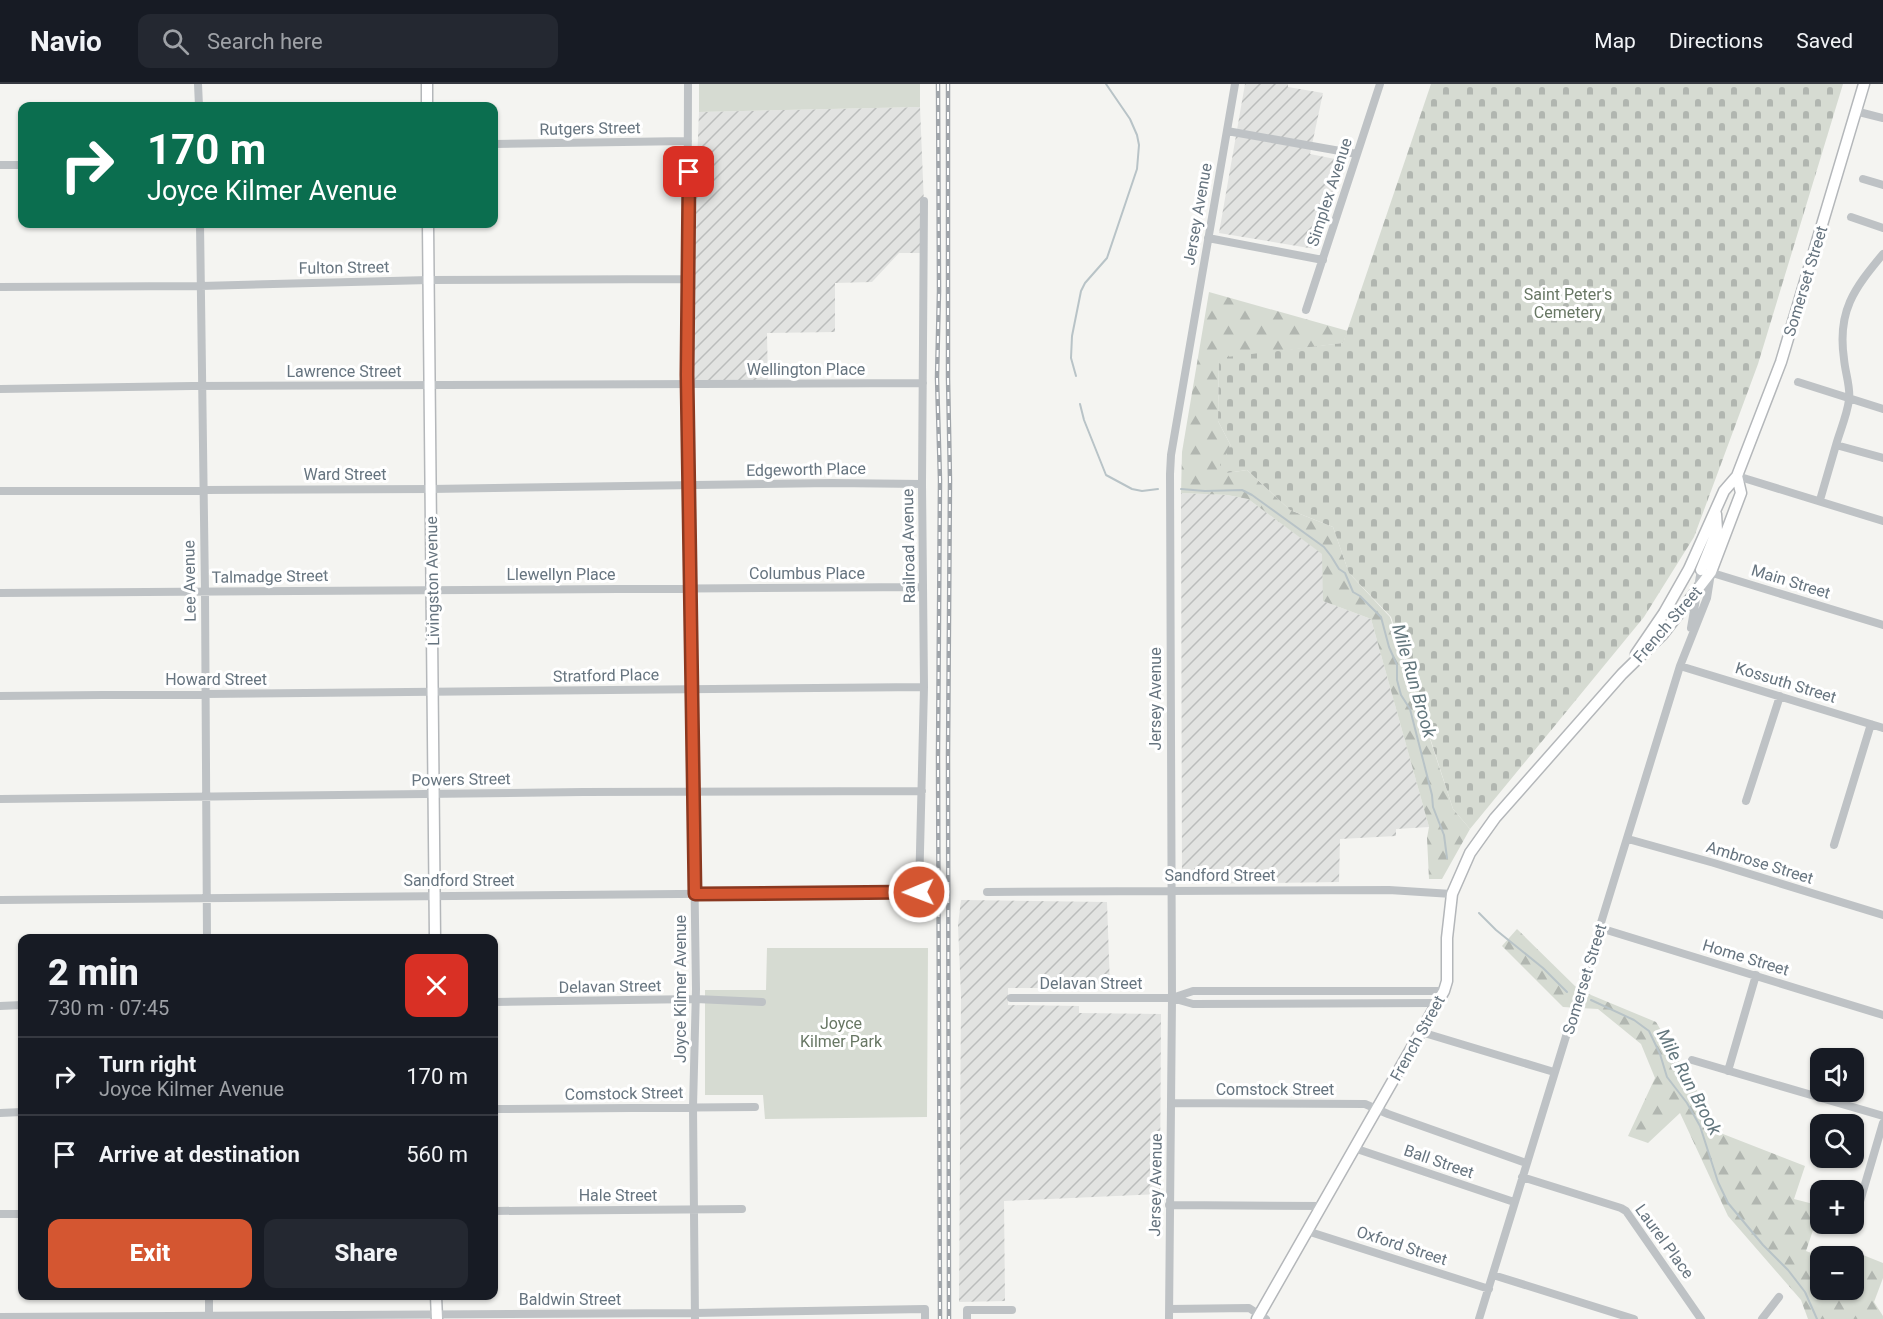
<!DOCTYPE html>
<meta charset="utf-8">
<style>
:root{--surface:#171b24;--page:#242831;--text:#f1f3f6;--muted:#9ea1a6;--line:#363941;--accent:#d45631}
body{margin:0;font-family:Roboto,sans-serif;background:var(--page);color:var(--text);height:100vh;display:flex;flex-direction:column;font-size:22px;white-space:nowrap}
*{box-sizing:border-box;margin:0}
p{font-size:20px;color:var(--muted)}
.icon{flex:none;width:33px;height:33px;fill:none;stroke:currentColor;stroke-width:2;stroke-linecap:round;stroke-linejoin:round}
.map{position:relative;flex:1;overflow:hidden}
.sheet{position:absolute;left:18px;top:850px;width:480px;height:366px;display:flex;flex-direction:column;background:var(--surface);border-radius:12px;box-shadow:0 2px 4px #0004}
.sheet>*{flex:none}
.hud{position:absolute;left:18px;top:18px;width:480px;height:126px;border-radius:12px;box-shadow:0 2px 4px #0004;background:#0b6e4f;color:#fff;overflow:hidden}
.tools{position:absolute;left:1810px;top:964px;display:grid;gap:12px}
.tools a{display:grid;place-items:center;width:54px;height:54px;border-radius:12px;background:var(--surface);box-shadow:0 2px 4px #0004;font-size:30px}
.pin{position:absolute;display:grid;place-items:center;width:51px;height:51px;color:#fff;margin:-26px;border-radius:12px;box-shadow:0 3px 9px #0006}
.me{position:absolute;width:66px;margin:-33px;rotate:269deg;stroke-linejoin:round;filter:drop-shadow(0 0 4px #0008)}
.turn{display:flex;align-items:center;gap:21px;height:126px;padding:0 30px;font-size:27px}
.turn .icon{width:78px;height:78px;stroke-width:2.5}
.turn b{display:block;font-size:42px;line-height:51px}
.round{display:grid;place-items:center;flex:none;width:63px;height:63px;border-radius:12px;background:var(--page)}
.head{display:flex;align-items:center;justify-content:space-between;height:102px;padding:0 30px}
h1{font-size:36px;font-weight:800;line-height:45px}
.button{display:flex;gap:12px;margin-top:auto;padding:12px 30px}
.button a{flex:1;height:69px;border-radius:12px;background:var(--accent);color:#fff;font-size:24px;font-weight:800;line-height:69px;text-align:center}
.button a+a{background:var(--page);color:var(--text)}
ul{padding:0;list-style:none}
li{display:flex;align-items:center;gap:18px;height:78px;padding:0 30px;border-top:2px solid var(--line)}
li div{flex:1}
li b{display:block;font-size:22px}
li em{font-style:normal}
header{display:flex;align-items:center;gap:36px;box-sizing:border-box;height:84px;padding:0 30px;background:var(--surface);border-bottom:2px solid var(--line)}
header strong{font-size:28px}
nav{display:flex;gap:33px;margin-inline-start:auto;font-size:21px}
.search{width:420px;height:54px;background:var(--page);display:flex;align-items:center;gap:15px;box-sizing:border-box;padding:0 21px;border-radius:12px;color:var(--muted);font-size:22px}
.map>svg:first-child{display:block}
.industrial{fill:url(#industrial-furrows)}
.forest{fill:url(#forest-firs)}
.cemetery{fill:url(#cemetery-stones)}
.green{fill:#d6dbd2}
.lines{fill:none;stroke-linecap:round;stroke-linejoin:round}
.stream{stroke:#b8c3c7;stroke-width:2}
.major-casing{stroke:#b4b7ba;stroke-width:13}
.minor{stroke:#bec2c5;stroke-width:8}
.major{stroke:#fff;stroke-width:10}
.rail-casing{stroke:#a0a5aa;stroke-width:4.5}
.rail{stroke:#fff;stroke-width:2;stroke-dasharray:7;stroke-linecap:butt}
.route-casing{stroke:#8a3820;stroke-width:15}
.route{stroke:#d45631;stroke-width:10}
.labels{text-anchor:middle;stroke-width:6;stroke-linejoin:round;paint-order:stroke}
.street-label{font-size:16px;fill:#66747f;stroke:#fff}
.park-label{font-size:16px;fill:#687764;stroke:#fff}
.water-label{font-size:18px;font-style:italic;fill:#62767d;stroke:#fff}
</style>
<header>
<strong>Navio</strong>
<div class="search"><svg class="icon" aria-label="search" viewBox="0 0 24 24"><circle cx="10" cy="10" r="6"/><path d="M15 15l6 6"/></svg>Search here</div>
<nav><a>Map</a><a>Directions</a><a>Saved</a></nav>
</header>
<div class="map">
<svg width="1883" height="1235" viewBox="0 0 1883 1235">
<defs>
<pattern id="industrial-furrows" width="10" height="10" patternUnits="userSpaceOnUse" patternTransform="scale(1.5)"><rect width="10" height="10" fill="#e2e3e1"/><path d="M-1 1l2-2M0 10L10 0M9 11l2-2" fill="none" stroke="#bbbdbc"/></pattern>
<pattern id="forest-firs" width="22" height="20" patternUnits="userSpaceOnUse" patternTransform="scale(1.5)"><rect width="22" height="20" fill="#d6dbd2"/><path d="M5 1l3.5 6h-7zM16 11l3.5 6h-7z" fill="#b1b6b0"/></pattern>
<pattern id="cemetery-stones" width="16" height="16" patternUnits="userSpaceOnUse" patternTransform="scale(1.5)"><rect width="16" height="16" fill="#d6dbd2"/><path d="M2 7V4a2 2 0 0 1 4 0v3zM10 15v-3a2 2 0 0 1 4 0v3z" fill="#b1b6b0"/></pattern>
</defs>
<rect width="100%" height="100%" fill="#f4f4f1"/>
<path class="industrial" d="M1245,0H1288V3L1323,9L1310,70L1345,77L1315,165L1219,149Z
M920,23L926,169H899L872,198L835,199V248L767,249L768,300L688,301L699,28Z
M1181,409L1227,411L1248,415L1323,470V517L1371,535L1429,743L1396,745V752L1340,755L1339,798L1182,800Z
M961,816L1107,818L1110,904H1008V921L1079,922V929L1161,930L1160,1110L1004,1117L1005,1217L959,1218L961,912L958,841Z"/>
<path class="forest" d="M1209,208L1348,247L1343,259L1219,275L1218,337L1231,362L1227,389L1247,386L1290,426L1333,443L1349,489L1390,533L1453,725L1470,745L1442,795H1429L1427,754L1429,743L1371,535L1323,517L1322,470L1248,415L1227,411L1181,409L1182,368Z
M1517,845L1579,906L1656,938L1723,1050L1805,1082L1794,1115L1821,1122L1806,1167L1822,1173L1821,1206H1854V1173H1840L1843,1163L1883,1179V1194L1874,1218L1883,1232V1235H1808L1801,1216L1728,1132L1680,1029L1648,1059L1628,1052L1655,994L1641,960L1598,925L1563,923L1502,862Z"/>
<path class="cemetery" d="M1431,0H1843L1758,280L1694,453L1644,533L1470,745L1453,725L1391,533L1349,489L1333,443L1290,426L1247,386L1227,389L1220,381L1231,362L1218,337L1219,274L1343,259Z"/>
<path class="green" d="M699,0H920V23L699,28Z
M767,864H928L927,1033L765,1035L763,1011H705V906H766Z"/>
<g class="lines">
<path class="stream" d="M1076,292L1071,274L1072,252L1081,207L1085,199L1107,174L1137,85L1139,61L1137,51L1130,35L1106,0
M1080,320L1084,336L1106,391L1132,405L1142,407L1158,405
M1181,405L1205,407L1242,406L1252,411L1324,463L1331,472L1339,485L1345,489L1353,508L1360,512L1381,533L1389,563L1397,581V596L1401,611L1410,625L1432,711L1433,723L1444,751L1447,774
M1479,829L1496,846L1543,884L1567,908
M1591,916L1634,936L1649,947L1660,970L1667,993L1687,1019L1700,1042L1718,1098L1728,1119L1763,1161L1788,1186L1805,1208L1817,1235"/>
<g class="major-casing">
<path id="major" d="M427,0V22
M428,140L435,855
M1701,486L1717,446L1716,430
M1636,570L1664,529L1689,485L1724,407L1737,392L1781,278L1864,0
M436,1212L437,1235
M1257,1235L1444,907L1447,897V854L1452,810L1470,769L1495,734L1622,590L1663,550L1711,488L1741,409L1737,392"/>
</g>
<path class="minor" d="M198,0L199,22
M688,0L687,291L696,905L693,1023L695,1235
M1855,27L1883,34
M1227,47L1357,70
M494,60L688,57
M0,81H22
M1863,95L1883,101
M1851,133L1883,144
M200,140L205,508L207,855
M1208,154L1323,176
M0,203L201,202L429,196L689,195
M1306,226L1380,0
M1798,298L1883,325
M0,305L192,302L923,299
M1836,361C1840,347 1847,331 1849,316C1851,304 1845,288 1844,275C1837,227 1854,205 1883,170
M1737,392L1883,437
M0,407L431,405L832,399L922,400
M1820,416L1836,361L1883,374
M1706,487L1883,541
M0,509L923,503
M1691,544L1701,486
M1680,582L1883,644
M0,612L924,603
M0,715L583,708L922,707
M1746,717L1780,612
M1628,755L1714,779L1883,831
M1834,761L1871,640
M987,808L1389,806L1452,810
M0,816L919,808L924,603L922,400L924,117
M1600,844L1883,931
M1011,914H1172L1193,907H1444
M1172,914L1193,920L1438,919
M494,918L696,915L762,918
M0,922L22,921
M1421,948L1554,988
M1692,976L1883,1032
M1728,987L1756,891
M1171,1019L1365,1020L1388,1030L1526,1079
M494,1025L755,1023
M0,1029L22,1028
M1354,1064L1514,1118
M1522,1093L1621,1124L1626,1127L1701,1235
M1169,1121L1321,1122
M494,1127L742,1125
M0,1130H22
M1856,1131L1883,1039
M1307,1147L1489,1205
M1493,1191L1634,1235
M209,1212V1235
M1169,1225L1249,1224L1266,1235
M0,1233L695,1229L925,1225V1235
M967,1235V1226H1012
M1169,1235L1172,914L1170,390L1171,371L1235,0
M1479,1235L1680,582L1707,514L1711,489
M1762,1235L1779,1213"/>
<use href="#major" class="major"/>
<g class="rail-casing">
<path id="rail" d="M938,0L939,207L937,294L940,396L938,671L940,1235
M948,0V294L950,396L948,671L949,1235"/>
</g>
<use href="#rail" class="rail"/>
</g>
<g class="lines">
<g class="route-casing">
<path id="route" d="M689,88L687,291L695,810L919,808"/>
</g>
<use href="#route" class="route"/>
</g>
<g class="labels">
<g class="street-label">
<text transform="translate(590 44) rotate(-1)" y="6">Rutgers Street</text>
<text transform="translate(1329 108) rotate(-72)" y="6">Simplex Avenue</text>
<text transform="translate(1197 130) rotate(-80)" y="6">Jersey Avenue</text>
<text transform="translate(344 183) rotate(-1)" y="6">Fulton Street</text>
<text transform="translate(1805 197) rotate(-73)" y="6">Somerset Street</text>
<text x="806" y="291">Wellington Place</text>
<text x="344" y="293">Lawrence Street</text>
<text transform="translate(806 385) rotate(-1)" y="6">Edgeworth Place</text>
<text x="345" y="396">Ward Street</text>
<text transform="translate(908 462) rotate(-91)" y="6">Railroad Avenue</text>
<text x="807" y="495">Columbus Place</text>
<text x="561" y="496">Llewellyn Place</text>
<text transform="translate(270 492) rotate(-1)" y="6">Talmadge Street</text>
<text transform="translate(189 497) rotate(-91)" y="6">Lee Avenue</text>
<text transform="translate(432 497) rotate(-91)" y="6">Livingston Avenue</text>
<text transform="translate(1791 497) rotate(17)" y="6">Main Street</text>
<text transform="translate(1667 540) rotate(-49)" y="6">French Street</text>
<text transform="translate(606 591) rotate(-1)" y="6">Stratford Place</text>
<text x="216" y="601">Howard Street</text>
<text transform="translate(1786 598) rotate(17)" y="6">Kossuth Street</text>
<text transform="translate(1155 615) rotate(-90)" y="6">Jersey Avenue</text>
<text transform="translate(461 695) rotate(-1)" y="6">Powers Street</text>
<text transform="translate(1760 778) rotate(17)" y="6">Ambrose Street</text>
<text x="1220" y="797">Sandford Street</text>
<text x="459" y="802">Sandford Street</text>
<text transform="translate(1746 873) rotate(17)" y="6">Home Street</text>
<text transform="translate(1584 895) rotate(-73)" y="6">Somerset Street</text>
<text x="1091" y="905">Delavan Street</text>
<text transform="translate(610 902) rotate(-1)" y="6">Delavan Street</text>
<text transform="translate(680 905) rotate(-90)" y="6">Joyce Kilmer Avenue</text>
<text transform="translate(1417 954) rotate(-61)" y="6">French Street</text>
<text x="1275" y="1011">Comstock Street</text>
<text transform="translate(624 1009) rotate(-1)" y="6">Comstock Street</text>
<text transform="translate(1439 1077) rotate(19)" y="6">Ball Street</text>
<text transform="translate(1155 1101) rotate(-89)" y="6">Jersey Avenue</text>
<text x="618" y="1117">Hale Street</text>
<text transform="translate(1665 1157) rotate(54)" y="6">Laurel Place</text>
<text transform="translate(1402 1161) rotate(18)" y="6">Oxford Street</text>
<text x="570" y="1221">Baldwin Street</text>
</g>
<g class="park-label">
<text x="1568" y="216">Saint Peter's<tspan x="1568" dy="18">Cemetery</tspan></text>
<text x="841" y="945">Joyce<tspan x="841" dy="18">Kilmer Park</tspan></text>
</g>
<g class="water-label">
<text transform="translate(1414 597) rotate(74)" y="6">Mile Run Brook</text>
<text transform="translate(1689 998) rotate(62)" y="6">Mile Run Brook</text>
</g>
</g>
</svg>
<div class="tools">
<a><svg class="icon" aria-label="sound" viewBox="0 0 24 24"><path d="M4 9h4l5-4v14l-5-4H4zM17 9q2 3 0 6"/></svg></a>
<a><svg class="icon" aria-label="search" viewBox="0 0 24 24"><circle cx="10" cy="10" r="6"/><path d="M15 15l6 6"/></svg></a>
<a>+</a>
<a>−</a>
</div>
<div class="pin" style="left:689px;top:88px;background:#d93025"><svg class="icon" aria-label="arrive" viewBox="0 0 24 24"><path d="M6 21V4h12l-3 4 3 4H6"/></svg></div>
<svg class="me" style="left:919px;top:808px" viewBox="-20 -20 40 40"><circle r="17" fill="#d45631" stroke="#fff" stroke-width="3"/><path d="M0-11L8 9 0 5-8 9z" fill="#fff"/></svg>
<div class="hud">
<div class="turn"><svg class="icon" aria-label="right" viewBox="0 0 24 24"><path d="M7 20v-9h11M14 6l5 5-5 5"/></svg><div><b>170 m</b>Joyce Kilmer Avenue</div></div>
</div>
<section class="sheet">
<div class="head"><div><h1>2 min</h1><p>730 m · 07:45</p></div><a class="round" style="background:#d93025;color:#fff"><svg class="icon" aria-label="close" viewBox="0 0 24 24"><path d="M6 6l12 12M18 6L6 18"/></svg></a></div>
<ul>
<li><svg class="icon" aria-label="right" viewBox="0 0 24 24"><path d="M7 20v-9h11M14 6l5 5-5 5"/></svg><div><b>Turn right</b><p>Joyce Kilmer Avenue</p></div><em>170 m</em></li>
<li><svg class="icon" aria-label="arrive" viewBox="0 0 24 24"><path d="M6 21V4h12l-3 4 3 4H6"/></svg><div><b>Arrive at destination</b></div><em>560 m</em></li>
</ul>
<div class="button"><a>Exit</a><a>Share</a></div>
</section>
</div>
